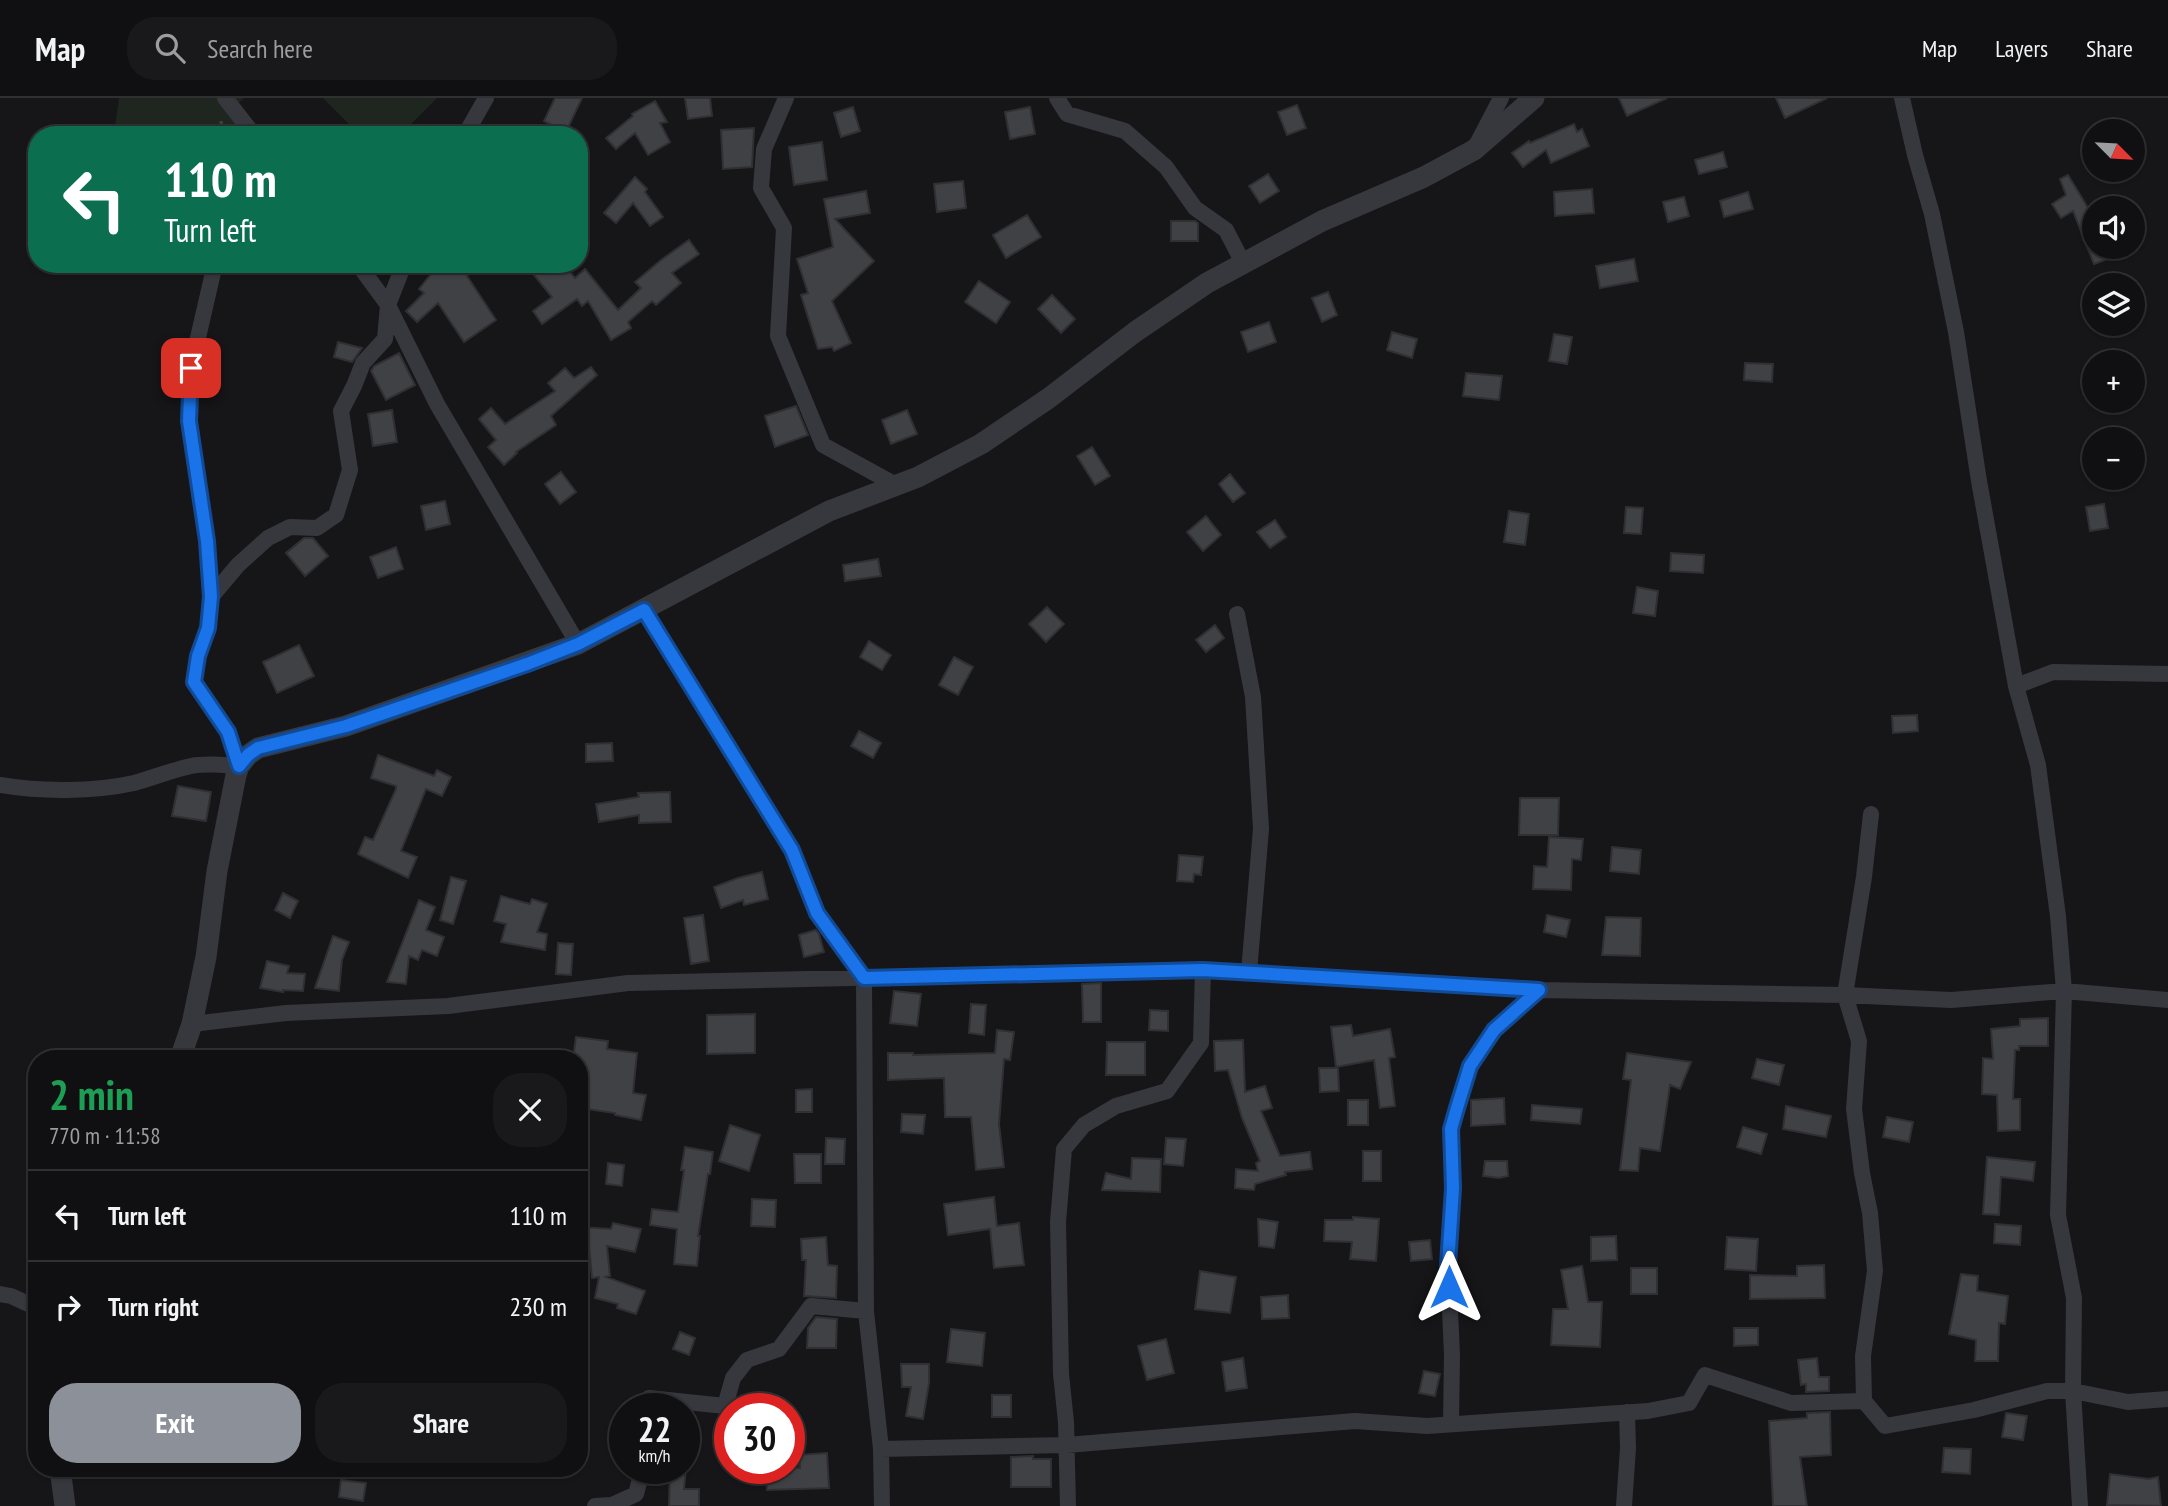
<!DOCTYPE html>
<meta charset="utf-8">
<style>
:root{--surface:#101012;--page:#19191b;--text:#f1f3f6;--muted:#9c9d9f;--line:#303032;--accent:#8c9099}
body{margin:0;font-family:"PT Sans Narrow",sans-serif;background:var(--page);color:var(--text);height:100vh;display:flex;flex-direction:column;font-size:26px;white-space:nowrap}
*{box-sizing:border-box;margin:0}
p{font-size:23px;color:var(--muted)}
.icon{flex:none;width:38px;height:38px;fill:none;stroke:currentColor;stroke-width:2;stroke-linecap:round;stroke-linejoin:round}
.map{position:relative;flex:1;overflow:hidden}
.sheet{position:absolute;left:28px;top:952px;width:560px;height:427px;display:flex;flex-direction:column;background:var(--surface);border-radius:28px;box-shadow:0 2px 5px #0004,0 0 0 2px var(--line)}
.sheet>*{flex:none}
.guide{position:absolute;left:28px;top:28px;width:560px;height:147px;border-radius:28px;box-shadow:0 2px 5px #0004,0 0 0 2px var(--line);background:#0b6e4f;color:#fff;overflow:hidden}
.needle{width:46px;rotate:114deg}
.tools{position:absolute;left:2082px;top:21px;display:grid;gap:14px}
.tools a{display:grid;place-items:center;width:63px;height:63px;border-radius:50%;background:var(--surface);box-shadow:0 2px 5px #0004,0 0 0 2px var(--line);font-size:35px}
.speed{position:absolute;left:609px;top:1295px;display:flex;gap:14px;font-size:35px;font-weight:700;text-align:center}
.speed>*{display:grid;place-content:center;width:91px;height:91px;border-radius:50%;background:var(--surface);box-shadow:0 2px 5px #0004,0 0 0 2px var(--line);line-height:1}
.speed small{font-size:18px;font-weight:400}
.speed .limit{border:10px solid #d22;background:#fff;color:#111}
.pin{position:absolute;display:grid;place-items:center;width:60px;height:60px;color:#fff;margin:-30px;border-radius:14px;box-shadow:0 4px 10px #0006}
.me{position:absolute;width:77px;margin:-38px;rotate:0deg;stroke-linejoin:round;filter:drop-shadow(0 0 5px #0008)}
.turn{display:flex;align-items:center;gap:24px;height:147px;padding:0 21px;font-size:32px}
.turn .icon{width:91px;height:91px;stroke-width:2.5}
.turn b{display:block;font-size:49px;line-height:60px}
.round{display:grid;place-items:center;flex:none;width:74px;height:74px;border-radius:28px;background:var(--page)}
.overview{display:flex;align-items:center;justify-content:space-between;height:119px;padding:0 21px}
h1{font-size:42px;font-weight:800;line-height:52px;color:#1e9e55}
.primary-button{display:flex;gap:14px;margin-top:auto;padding:14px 21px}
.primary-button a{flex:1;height:80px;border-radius:28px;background:var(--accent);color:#fff;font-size:28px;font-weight:800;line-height:80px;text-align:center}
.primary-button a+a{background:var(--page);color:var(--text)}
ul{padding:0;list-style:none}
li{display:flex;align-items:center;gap:21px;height:91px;padding:0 21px;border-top:2px solid var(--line)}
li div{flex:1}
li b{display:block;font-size:26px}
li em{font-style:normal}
header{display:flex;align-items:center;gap:42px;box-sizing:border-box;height:98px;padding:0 35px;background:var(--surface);border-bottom:2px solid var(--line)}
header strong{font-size:33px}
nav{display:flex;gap:38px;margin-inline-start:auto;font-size:24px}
.search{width:490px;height:63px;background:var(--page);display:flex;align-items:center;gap:18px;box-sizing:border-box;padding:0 24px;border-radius:28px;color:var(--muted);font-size:26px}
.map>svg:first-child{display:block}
.green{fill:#1e261f}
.building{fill:#404145;stroke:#303034;stroke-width:2}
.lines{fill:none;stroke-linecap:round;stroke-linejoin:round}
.path{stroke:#3d3f44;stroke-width:3.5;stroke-dasharray:3.5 5;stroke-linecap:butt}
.minor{stroke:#37383d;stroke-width:16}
.tertiary{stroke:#37383d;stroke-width:21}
.route-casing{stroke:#114b97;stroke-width:18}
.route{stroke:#1a73e8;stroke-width:12}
</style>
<header>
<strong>Map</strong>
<div class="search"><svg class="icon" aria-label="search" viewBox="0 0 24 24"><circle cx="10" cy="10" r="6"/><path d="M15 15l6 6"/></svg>Search here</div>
<nav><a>Map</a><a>Layers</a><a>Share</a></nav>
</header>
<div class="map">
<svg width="2168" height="1408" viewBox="0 0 2168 1408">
<rect width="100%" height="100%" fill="#161618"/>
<path class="green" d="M119,0H244L228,15L246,37H114Z
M323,0H437L400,37H360Z"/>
<path class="building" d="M555,0H582L566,34L544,23Z
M685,0H710L712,18L688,21Z
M1619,0H1667L1627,18Z
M1776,0H1827L1785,20Z
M655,3L667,24L660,25L670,44L648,57L635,35L616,51L606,40L633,18L632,16Z
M1297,7L1306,30L1287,37L1278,14Z
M853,9L860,33L841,39L834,15Z
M1030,9L1035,36L1010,41L1005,14Z
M1574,26L1577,34L1582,31L1589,48L1551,65L1546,52L1523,69L1512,55L1529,43L1530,45Z
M754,30L752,69L723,71L721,32Z
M822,44L827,82L794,87L789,49Z
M1723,54L1727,69L1699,76L1695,62Z
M1268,76L1279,93L1260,105L1249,88Z
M2068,77L2088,110L2095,128V149H2103L2108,161L2094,166L2073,113L2061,120L2052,106L2066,97L2060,81Z
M635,79L647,91L645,94L663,119L650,128L633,105L616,125L604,115Z
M963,83L966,110L937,114L934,86Z
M1592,91L1594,115L1555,118L1554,94Z
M866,93L870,115L835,121L874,163L832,203L851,245L834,253L832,249L818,251L801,197L808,195L797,161L833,149L824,101Z
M1748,94L1753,111L1724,119L1720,103Z
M1684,99L1689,118L1668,124L1663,104Z
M1027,117L1041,139L1006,160L993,137Z
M1171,123H1195L1198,125V143H1171Z
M689,142L699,156L672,175L681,185L656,207L652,203L628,224L631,230L611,242L588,203L582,208L577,201L542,226L533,213L552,199L525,166H564L575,180L585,171L618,212L641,190L635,184L661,162Z
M1634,161L1638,183L1600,190L1596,168Z
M439,166H479L467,178L496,222L464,244L438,205L417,224L406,213L424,195L419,191Z
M979,183L1010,204L996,225L965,204Z
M1328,194L1337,217L1322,224L1312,200Z
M1052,197L1075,221L1061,235L1038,211Z
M1269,224L1276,244L1248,254L1241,234Z
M1392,234L1417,241L1412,260L1387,252Z
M1554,236L1572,239L1567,266L1549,263Z
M338,244L362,250L352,264L334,259Z
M399,255L415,287L386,302L371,273L374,268Z
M1745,265L1773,266L1772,284L1744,282Z
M591,269L597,277L551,318L556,327L516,354L517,355L504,367L488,349L496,342L479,321L491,310L505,326L555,293L548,285L565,270L574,280Z
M1466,275L1502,278L1499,302L1463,298Z
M796,308L808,337L775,349L765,318Z
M392,312L397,344L373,348L368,316Z
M907,312L917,336L891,346L882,322Z
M1092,349L1110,378L1095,387L1077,358Z
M561,374L576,394L560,406L545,386Z
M1230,376L1245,395L1233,404L1219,386Z
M445,403L450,426L426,432L421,408Z
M2104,406L2108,430L2090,433L2086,409Z
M1626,409L1643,410L1641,436L1624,435Z
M1509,413L1529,416L1525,447L1504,444Z
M1206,418L1221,437L1203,453L1187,434Z
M1275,422L1286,439L1270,450L1257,434Z
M304,440H313L328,458L305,478L286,455Z
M396,449L403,471L378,480L370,459Z
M1671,455L1704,457L1703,475L1670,473Z
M878,461L881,478L845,483L843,467Z
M1637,489L1658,493L1655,518L1633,515Z
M1047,509L1064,526L1046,544L1029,526Z
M1215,527L1224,540L1206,554L1196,542Z
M869,543L891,557L882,572L860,559Z
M299,547L314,578L277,595L263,564Z
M954,559L973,569L958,597L939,587Z
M1917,617L1918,633L1893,635L1892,618Z
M859,633L881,645L873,660L851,648Z
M612,645L613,663L586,664V646Z
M378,657L434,678L437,672L451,679L442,698L426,691L401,753L417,759L408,780L358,756L365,739L373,742L396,691V688L371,680Z
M178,688L211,694L206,723L172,718Z
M670,694L671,724L639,725V717L599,724L596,706L639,699L638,695Z
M1520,700H1559L1558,737H1519Z
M1549,739L1583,741L1581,762L1572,761L1571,792L1533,791L1534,768L1547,769Z
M1612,749L1641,752L1639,776L1610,773Z
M1179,757L1203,759L1201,777L1194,776L1193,784L1177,783Z
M762,774L768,801L744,807L743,802L721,810L714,789L738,780Z
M451,779L466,783L453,826L440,822Z
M283,795L298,803L290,820L275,812Z
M501,798L530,806L532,801L547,806L537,834L547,836L545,852L501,844L506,826L494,823Z
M419,802L435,809L426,832L444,839L437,858L422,852L418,862L409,858L406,886L387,884Z
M703,817L709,863L691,866L684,820Z
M1547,817L1570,822L1566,839L1544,834Z
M1606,819L1641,820L1640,858L1602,857Z
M816,832L819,836L824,854L804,859L799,837Z
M333,838L349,844L342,862L339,893L315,890Z
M558,845L573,846L571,877L556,876Z
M267,863L289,868L287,875L305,876L303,893L283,892V894L260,890Z
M1101,885V924H1083L1082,886Z
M894,893L921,896L917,928L890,925Z
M971,906L986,907L984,937L969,935Z
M1150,912L1168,913V933L1149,932Z
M755,916V955L707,956V917Z
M2048,920V948H2019V952H2015L2013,1001H2020V1032L1998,1033L1997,997L1982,996L1983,960L1993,961L1991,931L2020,928V921Z
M1351,927L1353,938L1390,931L1395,959L1389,960L1395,1008L1380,1010L1374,962L1336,969L1331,929Z
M997,932L1014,934L1010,962L1004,961L999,1026L1004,1069L976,1072L971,1019H945L944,980L888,982V955H913V957L995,955Z
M576,939L608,943L607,951L637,955L633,995L646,997L641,1022L615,1017V1015L579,1010V961H573Z
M1243,942L1245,994L1265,988L1272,1010L1261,1013L1280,1058L1310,1054L1312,1071L1285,1074L1286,1077L1255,1086L1254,1092L1235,1090L1236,1071L1258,1073L1256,1065L1260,1063L1242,1020L1228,972L1215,973L1214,943Z
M1107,944H1145V977H1106Z
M1627,955L1691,964L1680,991L1670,987L1660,1053L1640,1050L1638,1073L1620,1072L1631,982L1623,981Z
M1757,961L1784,967L1779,987L1752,980Z
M1319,970H1338L1339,993L1320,994Z
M812,991V1014H796V992Z
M1504,1000L1505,1026L1471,1028V1002Z
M1348,1002H1368V1027H1348Z
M1532,1007L1582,1011L1580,1026L1531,1022Z
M1786,1008L1831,1018L1826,1039L1783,1031Z
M902,1016L925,1017L923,1036L901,1034Z
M1887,1019L1913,1024L1909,1044L1883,1039Z
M730,1027L760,1037L749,1073L719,1063Z
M1743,1029L1767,1036L1761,1056L1737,1049Z
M826,1040L845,1041L844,1066H825Z
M1166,1040L1186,1041L1183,1068L1164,1066Z
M685,1049L713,1054L710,1076H708L698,1138H700L697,1168L674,1166L677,1131L650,1127L652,1111L678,1114L684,1072H681Z
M1363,1053H1381V1083H1363Z
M794,1056H821V1085H795Z
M1987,1059L2035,1064L2033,1083L2001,1079L1999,1117L1983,1116Z
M1132,1060L1161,1061L1160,1094L1102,1092L1106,1075L1131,1081Z
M1485,1063H1507L1508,1078L1499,1080L1483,1078Z
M608,1065L624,1067L622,1088L606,1086Z
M994,1099L997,1128L1019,1125L1024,1167L994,1170L990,1131L948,1137L944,1106Z
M752,1101L776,1102L775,1129L751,1128Z
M1353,1119L1379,1121L1376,1163L1350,1161L1352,1144L1324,1143L1325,1122H1353Z
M1258,1121L1278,1124L1274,1150L1259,1148Z
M613,1125L641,1131L635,1154L607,1148L610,1178L606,1179L645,1193L636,1216L617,1210L618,1206L595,1200L599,1179L592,1180L589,1150L579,1149V1129L611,1131Z
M1995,1126L2021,1128L2020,1147L1994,1145Z
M1616,1138L1617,1162L1591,1163V1139Z
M826,1139L828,1167L837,1168L836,1200L804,1198L806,1162H802L801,1141Z
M1727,1139L1758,1141L1756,1173L1725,1171Z
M1430,1142L1432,1161L1411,1163L1409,1144Z
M1824,1167L1825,1200L1750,1201V1177L1797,1178V1168Z
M1582,1168L1588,1204H1602L1600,1249L1551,1247L1553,1211H1568L1561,1172Z
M1631,1170H1657V1196H1631Z
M1200,1173L1236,1179L1230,1215L1195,1211Z
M1961,1176L1978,1178L1977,1193L2008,1198L2005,1226L1999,1225L1998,1263H1975L1976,1242L1949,1236Z
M1288,1197L1289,1220L1262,1221L1261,1199Z
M816,1219L837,1221L836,1250H807L808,1230Z
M1734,1230H1758V1247L1734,1248Z
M951,1231L985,1235L982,1268L947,1264Z
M680,1234L695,1240L689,1257L673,1251Z
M1166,1241L1174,1275L1147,1282L1138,1248Z
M1243,1260L1247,1290L1226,1293L1222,1264Z
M1817,1260L1819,1279H1829V1293L1806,1294V1286L1801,1287L1798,1262Z
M901,1266H929V1285L923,1321L906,1318L911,1289H902Z
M1424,1273L1440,1276L1435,1298L1419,1295Z
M992,1297H1011V1319H992Z
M1830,1314L1831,1357L1800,1359L1807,1408H1773L1769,1323L1807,1320V1315Z
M2006,1315L2027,1318L2023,1342L2002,1339Z
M1944,1350L1971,1351L1970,1376L1942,1374Z
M827,1355L829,1390L767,1392V1370H800L799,1357Z
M1033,1358V1361H1051V1389H1011V1359Z
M670,1370H686L684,1391H699V1408H669Z
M2110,1376L2149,1381L2158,1379L2161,1408L2107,1407Z
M341,1382L366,1385L363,1403L339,1399Z"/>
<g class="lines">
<path class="path" d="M221,23L223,37"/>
<path class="minor" d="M225,0L254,37
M786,0L764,51L761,90L784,130L778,238L823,347L896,387
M1057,0L1067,16L1125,33L1166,69L1195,110L1226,132L1243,165
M1902,0L1915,57L1932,116L1956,234L1979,383L2016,588L2038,667L2058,818L2064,893L2058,1117L2074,1200L2073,1293L2080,1408
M465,37L486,0
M1478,44L1501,0
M358,166L388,207L437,306L578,546
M211,499L207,443L189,323L191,270L215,166
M644,512L792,752L817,815L864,880L866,1213L881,1351L882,1408
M1237,516L1253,599L1261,731L1249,874
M2016,588L2053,574L2168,576
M0,687C41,694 94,694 134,685C153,680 172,672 191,668C207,665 223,667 239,668L228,634L194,585L198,558L208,530L211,499L238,467L268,440L290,429L317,430L336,417L350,372L341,313L354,288L363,265L385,241L388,207L404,166
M1871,716L1864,779L1845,897L1859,943L1854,1011L1862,1075L1870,1115L1875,1173L1863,1258L1864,1303L1885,1328L1974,1312L2047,1293H2073L2128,1304L2168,1301
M192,926L286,915L448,908L628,885L1203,872L1539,892L1845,897L1951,902L2064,893L2168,902
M0,1196L11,1198L37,1210
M648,1311L649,1300L725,1308L733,1280L747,1262L779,1251L811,1208L866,1213
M1451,1326L1452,1257L1448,1167L1453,1090L1451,1031L1470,968L1494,932L1539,892
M881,1351L1067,1347L1355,1323L1427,1328L1648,1313L1689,1305L1705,1277L1791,1305L1864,1303
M595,1408L612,1407L636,1396L643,1370
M1068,1408L1066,1324L1061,1276L1058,1124L1064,1051L1084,1027L1116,1008L1167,993L1201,945L1203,872
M1624,1408L1628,1350L1627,1314"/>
<path class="tertiary" d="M180,961L192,926L206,859L217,773L236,677L239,668L248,657L258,650L346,628L578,546L829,413L918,379L981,346L1049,300L1135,234L1207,185L1322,123L1424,79L1474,52L1534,0
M60,1370L65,1408"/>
</g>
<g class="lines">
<g class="route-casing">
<path id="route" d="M191,270L189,323L207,443L211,499L208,530L198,558L194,584L228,634L239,668L248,657L258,650L346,628L527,566L578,546L644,512L792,752L817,815L864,880L1203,872L1539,892L1494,932L1470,968L1457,1010L1451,1031L1453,1090L1448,1167L1449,1189"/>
</g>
<use href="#route" class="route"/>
</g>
</svg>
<div class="tools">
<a><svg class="needle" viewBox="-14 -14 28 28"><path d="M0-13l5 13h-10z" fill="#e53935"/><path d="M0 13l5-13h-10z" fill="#9c9d9f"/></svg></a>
<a><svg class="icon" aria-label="sound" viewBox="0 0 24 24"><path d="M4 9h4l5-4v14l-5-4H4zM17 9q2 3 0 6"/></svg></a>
<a><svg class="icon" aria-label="layers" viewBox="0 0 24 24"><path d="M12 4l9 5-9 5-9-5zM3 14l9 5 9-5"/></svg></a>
<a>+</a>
<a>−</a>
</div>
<div class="speed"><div>22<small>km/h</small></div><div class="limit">30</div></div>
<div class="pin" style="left:191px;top:270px;background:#d93025"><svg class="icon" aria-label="arrive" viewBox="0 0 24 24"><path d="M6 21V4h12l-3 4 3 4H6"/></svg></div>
<svg class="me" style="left:1449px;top:1189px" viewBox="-20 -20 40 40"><path d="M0-17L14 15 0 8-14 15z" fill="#1a73e8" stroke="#fff" stroke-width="4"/></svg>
<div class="guide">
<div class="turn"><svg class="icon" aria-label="left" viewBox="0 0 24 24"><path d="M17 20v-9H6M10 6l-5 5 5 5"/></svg><div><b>110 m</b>Turn left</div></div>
</div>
<section class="sheet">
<div class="overview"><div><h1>2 min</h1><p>770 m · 11:58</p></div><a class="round"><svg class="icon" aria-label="close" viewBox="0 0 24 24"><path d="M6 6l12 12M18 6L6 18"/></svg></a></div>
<ul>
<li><svg class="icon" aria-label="left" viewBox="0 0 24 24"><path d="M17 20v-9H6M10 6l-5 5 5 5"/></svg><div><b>Turn left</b></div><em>110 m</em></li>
<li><svg class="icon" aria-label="right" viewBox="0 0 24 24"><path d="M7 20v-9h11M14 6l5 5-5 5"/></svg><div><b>Turn right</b></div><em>230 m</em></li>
</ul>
<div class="primary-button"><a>Exit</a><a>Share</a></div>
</section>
</div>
